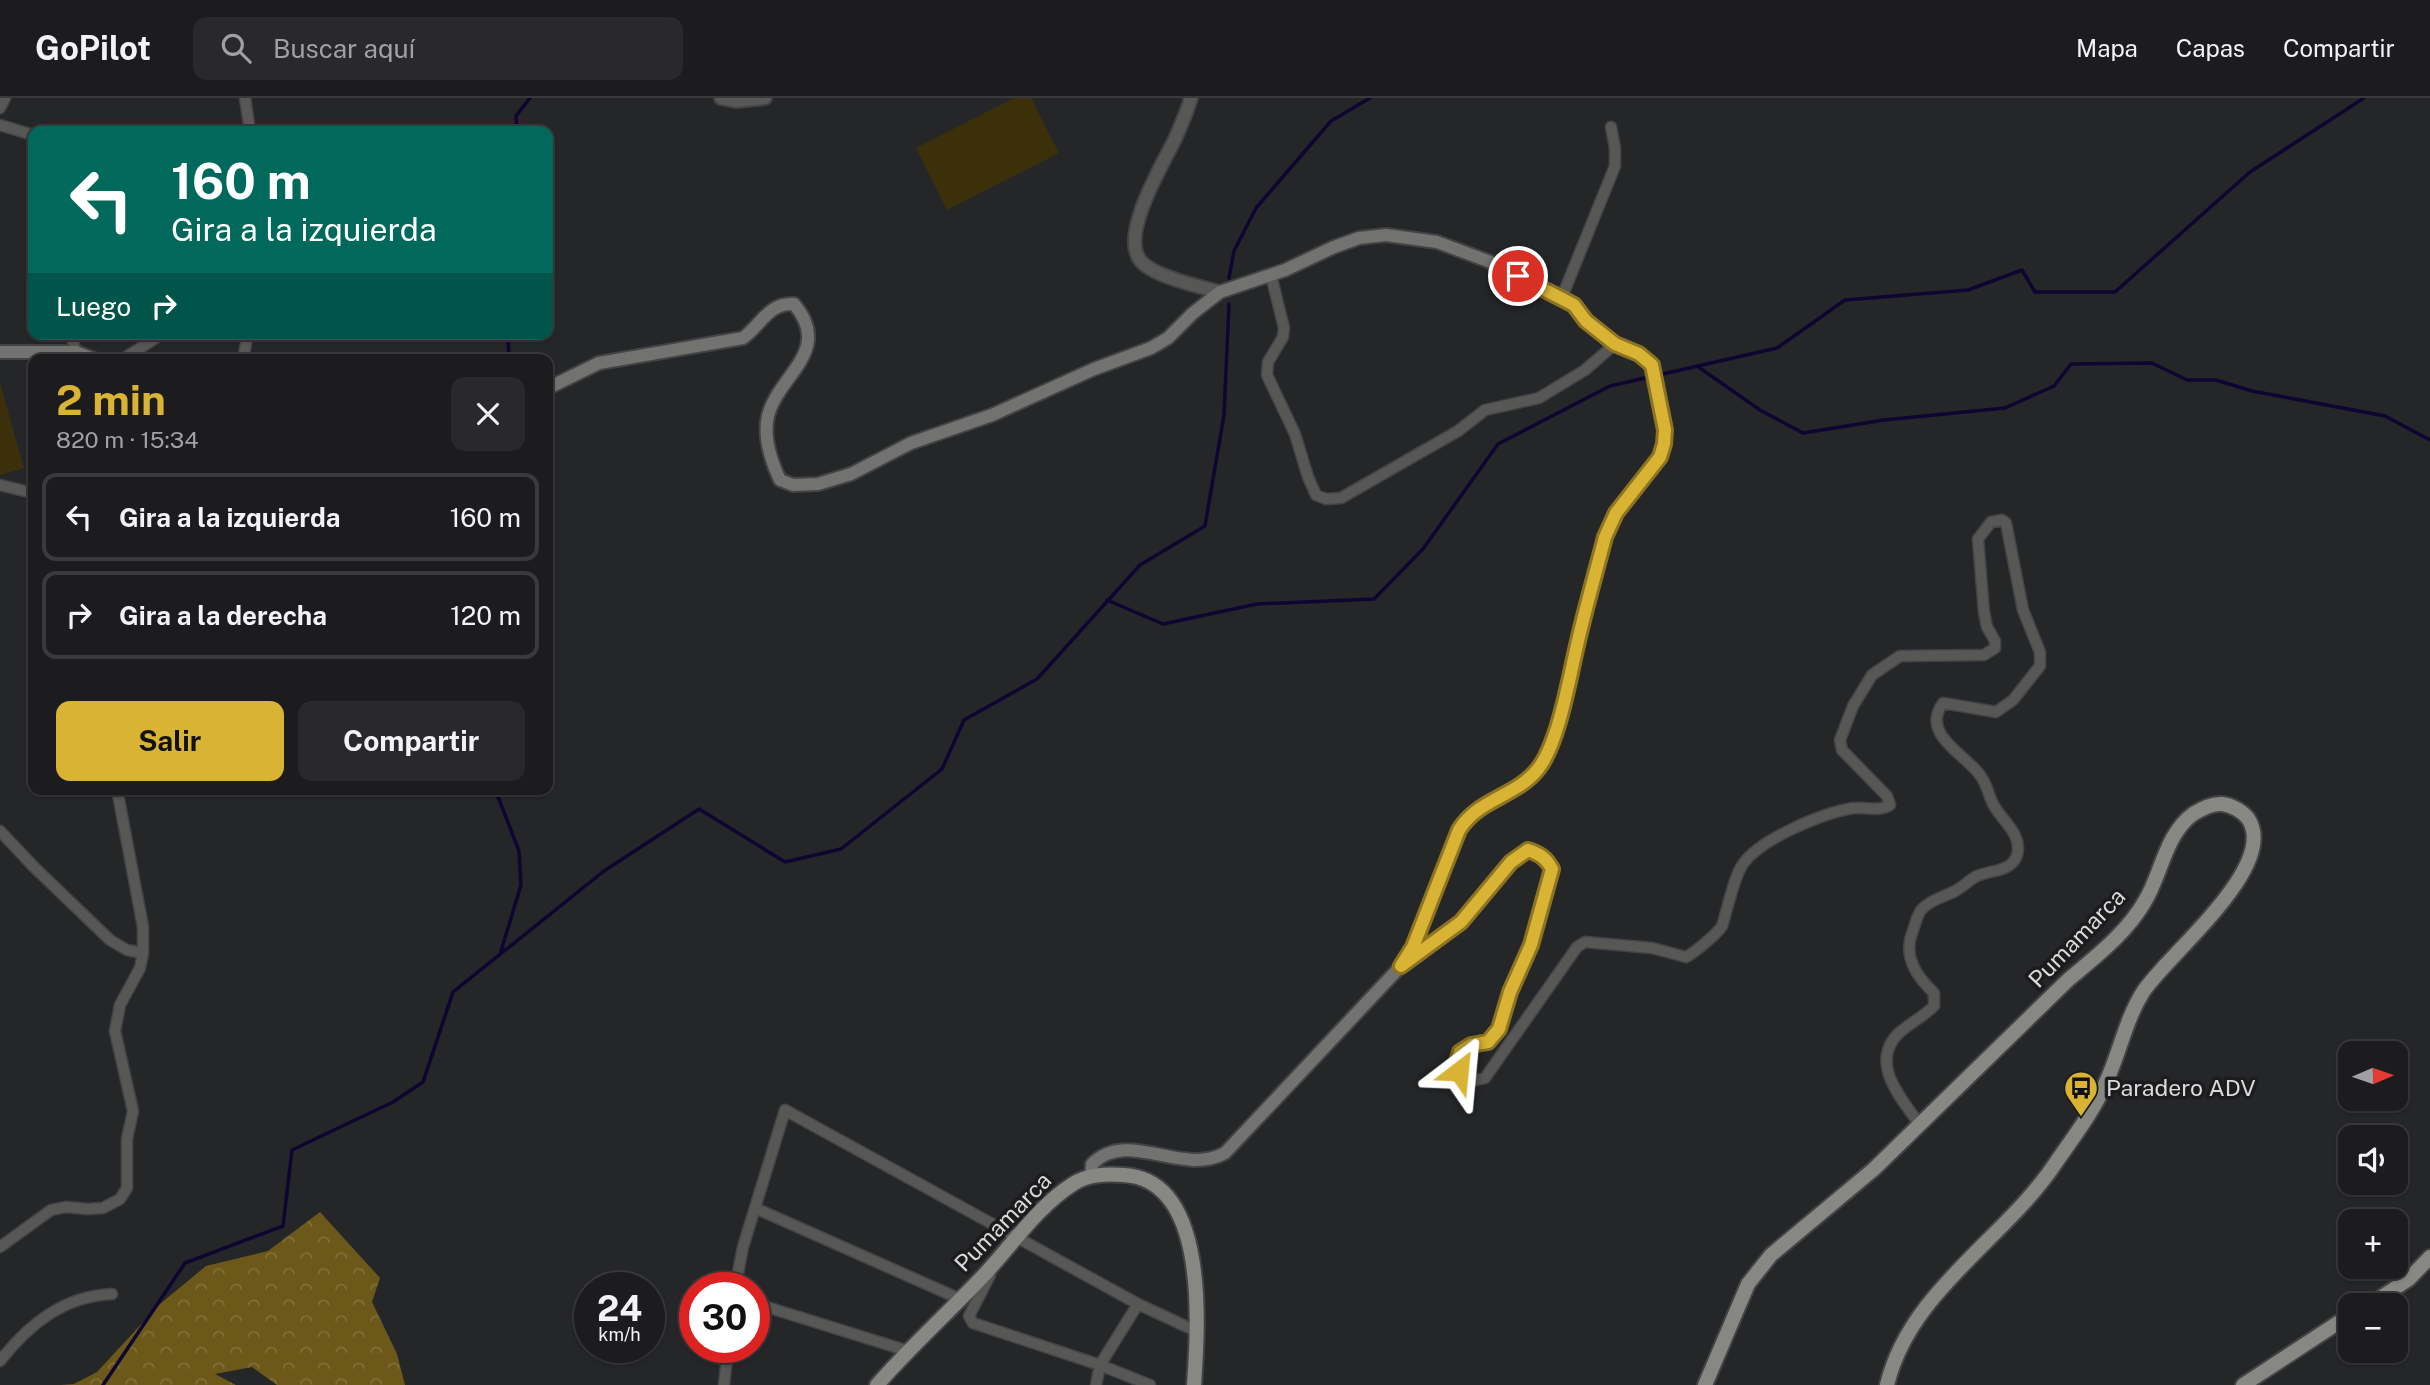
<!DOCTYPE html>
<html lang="es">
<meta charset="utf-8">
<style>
:root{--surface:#1c1c1e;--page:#29292b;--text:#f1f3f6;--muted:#a0a1a4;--line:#3a3a3c;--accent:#d9b334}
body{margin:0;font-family:"Public Sans",sans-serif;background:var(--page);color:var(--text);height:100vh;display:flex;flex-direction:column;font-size:26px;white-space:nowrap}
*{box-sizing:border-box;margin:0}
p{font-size:23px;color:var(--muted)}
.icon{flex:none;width:38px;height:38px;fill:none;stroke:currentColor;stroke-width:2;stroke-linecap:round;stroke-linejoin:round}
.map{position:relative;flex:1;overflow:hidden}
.sheet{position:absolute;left:28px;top:256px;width:525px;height:441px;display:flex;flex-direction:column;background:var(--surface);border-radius:14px;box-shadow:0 2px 5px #0004,0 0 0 2px var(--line)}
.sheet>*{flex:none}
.hud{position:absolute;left:28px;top:28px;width:525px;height:214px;border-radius:14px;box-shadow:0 2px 5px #0004,0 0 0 2px var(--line);background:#00695c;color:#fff;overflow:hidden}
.needle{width:46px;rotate:88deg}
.tools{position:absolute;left:2338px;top:943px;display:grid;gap:14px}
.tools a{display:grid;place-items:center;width:70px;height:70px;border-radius:14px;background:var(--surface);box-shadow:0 2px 5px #0004,0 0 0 2px var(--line);font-size:35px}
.speed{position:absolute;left:574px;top:1174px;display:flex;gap:14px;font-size:35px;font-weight:700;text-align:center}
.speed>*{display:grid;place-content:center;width:91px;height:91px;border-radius:50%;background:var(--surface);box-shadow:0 2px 5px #0004,0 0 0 2px var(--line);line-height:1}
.speed small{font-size:18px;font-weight:400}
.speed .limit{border:10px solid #d22;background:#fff;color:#111}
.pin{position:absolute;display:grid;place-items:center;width:60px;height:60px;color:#fff;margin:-30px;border:4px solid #fff;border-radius:50%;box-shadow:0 2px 7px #0007}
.me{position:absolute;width:77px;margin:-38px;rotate:29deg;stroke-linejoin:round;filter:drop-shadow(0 0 5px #0008)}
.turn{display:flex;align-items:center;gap:24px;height:147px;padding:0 28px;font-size:32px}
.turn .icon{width:91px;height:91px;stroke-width:2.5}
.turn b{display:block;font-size:49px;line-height:60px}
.then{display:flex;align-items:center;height:66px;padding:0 28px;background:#0003;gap:14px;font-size:26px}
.round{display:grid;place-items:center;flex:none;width:74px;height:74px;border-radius:14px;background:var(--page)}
.head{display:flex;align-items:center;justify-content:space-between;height:119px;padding:0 28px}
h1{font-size:42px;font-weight:700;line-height:52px;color:var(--accent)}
.cta{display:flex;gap:14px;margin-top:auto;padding:14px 28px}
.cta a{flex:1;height:80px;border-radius:14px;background:var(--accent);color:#111;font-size:28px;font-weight:700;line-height:80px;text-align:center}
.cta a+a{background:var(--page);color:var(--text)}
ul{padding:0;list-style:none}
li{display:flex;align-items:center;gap:21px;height:88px;margin:0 14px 10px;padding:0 14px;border:4px solid var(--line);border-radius:14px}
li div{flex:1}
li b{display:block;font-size:26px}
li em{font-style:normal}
header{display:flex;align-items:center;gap:42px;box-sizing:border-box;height:98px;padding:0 35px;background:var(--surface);border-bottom:2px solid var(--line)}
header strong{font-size:33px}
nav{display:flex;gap:38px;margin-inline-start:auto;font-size:24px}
.search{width:490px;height:63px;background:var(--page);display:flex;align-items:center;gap:18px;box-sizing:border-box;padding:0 24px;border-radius:14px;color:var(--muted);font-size:26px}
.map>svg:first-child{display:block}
.grass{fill:#3c300b}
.forest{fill:url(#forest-crowns)}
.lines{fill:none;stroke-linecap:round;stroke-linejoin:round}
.stream{stroke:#0e0532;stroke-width:3.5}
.minor-casing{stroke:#424345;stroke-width:13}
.tertiary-casing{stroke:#424345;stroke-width:16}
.secondary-casing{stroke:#424345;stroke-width:16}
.primary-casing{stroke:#424345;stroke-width:18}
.minor{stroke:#575756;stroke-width:10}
.tertiary{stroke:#575756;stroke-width:12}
.secondary{stroke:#727270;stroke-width:12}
.primary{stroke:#878784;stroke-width:14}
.route-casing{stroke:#8d7422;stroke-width:18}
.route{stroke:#d9b334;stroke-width:12}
.labels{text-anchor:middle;stroke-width:7;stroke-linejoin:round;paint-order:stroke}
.street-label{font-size:23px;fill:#dadadb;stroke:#1c1c1e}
.poi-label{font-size:23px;fill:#dadadb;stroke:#1c1c1e;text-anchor:start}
</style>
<header>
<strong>GoPilot</strong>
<div class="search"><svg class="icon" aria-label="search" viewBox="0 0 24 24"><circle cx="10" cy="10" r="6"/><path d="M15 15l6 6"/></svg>Buscar aquí</div>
<nav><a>Mapa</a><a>Capas</a><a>Compartir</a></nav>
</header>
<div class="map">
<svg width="2430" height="1287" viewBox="0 0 2430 1287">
<defs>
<pattern id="forest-crowns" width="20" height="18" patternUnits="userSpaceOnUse" patternTransform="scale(1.75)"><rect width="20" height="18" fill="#6c5819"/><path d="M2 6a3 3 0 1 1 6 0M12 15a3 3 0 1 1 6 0" fill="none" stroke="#806f3a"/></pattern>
</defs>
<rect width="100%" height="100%" fill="#252628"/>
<path class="grass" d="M1014,0H1031L1059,55L947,112L916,50Z
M0,285L24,370L0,377Z"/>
<path class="forest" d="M320,1114L380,1180L372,1204L397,1256L405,1287H277L252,1269L215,1276L236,1287H61L74,1286L97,1274L160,1206L206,1168L268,1153Z"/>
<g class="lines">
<path class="stream" d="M517,33L516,18L530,0
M1229,180L1234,153L1256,110L1331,23L1370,0
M508,236L509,261
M1697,268L1760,312L1803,335L1884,322L2005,310L2054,288L2071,266L2152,265L2187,282H2216L2252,293L2385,318L2430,342
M1107,502L1163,526L1257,506L1374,501L1423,451L1498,346L1610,288L1777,250L1845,202L1968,192L2022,172L2035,194H2115L2250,74L2364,0
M495,691L519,753L521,787L501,853
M103,1287L185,1165L283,1128L292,1052L393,1004L423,984L453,894L604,773L699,711L785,764L841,751L942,671L964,622L1037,581L1140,467L1205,428L1224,317L1229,206"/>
<g class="minor-casing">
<path id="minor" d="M245,0L250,33
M0,10L5,0
M0,27L33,37
M1271,177L1284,230L1283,239L1268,264L1267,277L1295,336L1308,379L1316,397L1326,401L1341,400L1458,333L1485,312L1539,300L1585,272L1615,246
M1562,199L1615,68V50L1611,29
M71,236L76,254
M123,261L162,236
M243,261L248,236
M0,387L33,395
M0,733L34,769L110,842L127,852L143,855
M1404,866L1461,824L1511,764L1528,752C1540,756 1546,760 1552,771L1531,847L1510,894L1499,931L1487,944L1471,947L1460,954C1456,968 1458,976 1471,983L1485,980L1577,849L1585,844L1652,850L1686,859C1693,856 1718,835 1722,828C1727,813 1734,778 1743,766C1760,741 1823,715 1853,710C1865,709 1880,714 1890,707L1887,698L1842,652L1840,642L1853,608L1872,577L1900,558L1984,557L1995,550V543L1987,529L1984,514L1978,441L1991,424L2002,422L2006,425L2023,512L2040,554V568L2013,602L1996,614L1943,605C1920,636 1965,656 1980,677C1987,686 1988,696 1993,706C2001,722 2023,736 2017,757C2012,774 1990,772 1977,778C1969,782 1963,789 1955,793C1944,799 1932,801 1922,811C1917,816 1915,828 1912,835C1903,859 1917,879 1934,895V908C1923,919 1910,925 1899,935C1868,965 1902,1001 1920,1027
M755,1110L960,1201
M0,1149L51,1112L66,1109L88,1111L103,1110L120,1101L127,1090V1041L133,1013L115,933L120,907L140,870L143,855V829L117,691
M990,1177L969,1218L973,1225L1100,1267L1150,1287
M735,1190L743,1149L785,1012L1138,1206L1198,1234
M754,1205L908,1253
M0,1263C29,1226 64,1198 112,1196
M724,1287L728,1250
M1096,1287L1100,1267L1138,1206"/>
</g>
<g class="tertiary-casing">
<path id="tertiary" d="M721,0L736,3L765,0
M1191,0C1187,14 1181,27 1175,41C1163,66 1120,136 1140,162C1151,178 1201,189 1220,194"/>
</g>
<g class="secondary-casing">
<path id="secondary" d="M0,254H76L94,261
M548,290L599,265L743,240C761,227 769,204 794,206C834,253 778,277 768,318C763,340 771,363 780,382L793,387L818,386L851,376L911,345L992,317L1094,271L1151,250L1168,240L1193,215L1220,194L1285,172L1334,149L1359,140L1386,137L1437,144L1488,163L1562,199L1574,207L1586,223L1615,246L1639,256L1652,267L1665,332L1664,346L1660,359L1616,415L1605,439C1596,474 1586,508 1578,543C1570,576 1559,646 1539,671C1517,698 1478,702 1459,732L1422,828L1413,849L1401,868L1225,1055C1181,1079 1129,1030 1092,1066L1091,1078"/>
</g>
<g class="primary-casing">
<path id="primary" d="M2368,1208L2409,1181L2430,1159
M877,1287C911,1248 949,1214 984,1177C1013,1146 1037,1109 1073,1086C1088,1076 1106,1076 1124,1077C1209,1082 1198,1229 1194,1287
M1705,1287L1748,1186L1771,1157L1874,1071L2068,882C2095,859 2127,835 2145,803C2162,775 2165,737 2193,716C2201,711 2212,705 2222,706C2232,707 2244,714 2249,722C2278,770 2166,858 2143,894C2126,921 2120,953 2107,982C2095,1011 2075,1037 2057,1063C2006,1141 1910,1192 1887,1287
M2243,1287L2350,1217"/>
</g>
<use href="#minor" class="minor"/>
<use href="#tertiary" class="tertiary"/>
<use href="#secondary" class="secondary"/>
<use href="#primary" class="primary"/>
</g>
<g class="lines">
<g class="route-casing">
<path id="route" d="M1459,973L1457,964L1460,954L1471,947L1488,944L1499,931L1510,894L1531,847L1552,771C1546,760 1540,756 1528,752L1511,764L1461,824L1401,868L1413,849L1459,732C1479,700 1516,699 1538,671C1559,645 1570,576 1578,543C1586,508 1596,474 1605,439L1616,415L1660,359L1664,346L1665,332L1652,267L1639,256L1615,246L1586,223L1574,207L1518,178"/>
</g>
<use href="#route" class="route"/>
</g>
<defs>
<g id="bus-pin" transform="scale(1.75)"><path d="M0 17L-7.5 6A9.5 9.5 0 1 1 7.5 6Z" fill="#d9b334" stroke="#1c1c1e"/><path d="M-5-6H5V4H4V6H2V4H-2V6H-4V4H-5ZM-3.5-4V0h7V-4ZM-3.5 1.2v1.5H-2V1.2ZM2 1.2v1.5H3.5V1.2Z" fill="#111"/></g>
</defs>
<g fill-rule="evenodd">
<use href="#bus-pin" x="2081" y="990"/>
</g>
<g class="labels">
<g class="street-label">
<text transform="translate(2077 840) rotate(-46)" y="8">Pumamarca</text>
<text transform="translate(1003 1124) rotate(-46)" y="8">Pumamarca</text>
</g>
<g class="poi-label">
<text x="2106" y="998">Paradero ADV</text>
</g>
</g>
</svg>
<div class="tools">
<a><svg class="needle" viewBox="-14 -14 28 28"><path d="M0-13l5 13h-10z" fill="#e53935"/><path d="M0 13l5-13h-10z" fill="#a0a1a4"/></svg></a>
<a><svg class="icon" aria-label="sound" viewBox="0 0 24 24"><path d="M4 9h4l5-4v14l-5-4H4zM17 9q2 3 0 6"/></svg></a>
<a>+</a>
<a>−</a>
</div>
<div class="speed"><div>24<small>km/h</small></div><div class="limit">30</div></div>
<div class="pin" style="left:1518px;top:178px;background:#d93025"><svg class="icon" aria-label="arrive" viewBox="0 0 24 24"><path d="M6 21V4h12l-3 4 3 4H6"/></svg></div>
<svg class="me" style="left:1459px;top:973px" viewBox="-20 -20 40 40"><path d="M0-17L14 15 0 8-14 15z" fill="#d9b334" stroke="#fff" stroke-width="4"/></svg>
<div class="hud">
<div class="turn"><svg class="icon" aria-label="left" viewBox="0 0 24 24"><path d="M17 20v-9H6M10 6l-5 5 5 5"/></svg><div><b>160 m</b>Gira a la izquierda</div></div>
<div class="then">Luego<svg class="icon" aria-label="right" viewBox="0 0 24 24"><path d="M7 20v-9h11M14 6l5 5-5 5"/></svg></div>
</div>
<section class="sheet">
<div class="head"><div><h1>2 min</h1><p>820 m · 15:34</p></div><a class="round"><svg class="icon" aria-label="close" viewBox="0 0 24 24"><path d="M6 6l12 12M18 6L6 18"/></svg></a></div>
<ul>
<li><svg class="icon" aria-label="left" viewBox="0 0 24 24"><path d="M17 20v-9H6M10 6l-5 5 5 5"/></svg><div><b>Gira a la izquierda</b></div><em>160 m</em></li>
<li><svg class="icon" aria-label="right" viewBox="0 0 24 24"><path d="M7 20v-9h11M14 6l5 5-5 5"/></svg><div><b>Gira a la derecha</b></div><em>120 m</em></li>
</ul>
<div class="cta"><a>Salir</a><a>Compartir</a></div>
</section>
</div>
